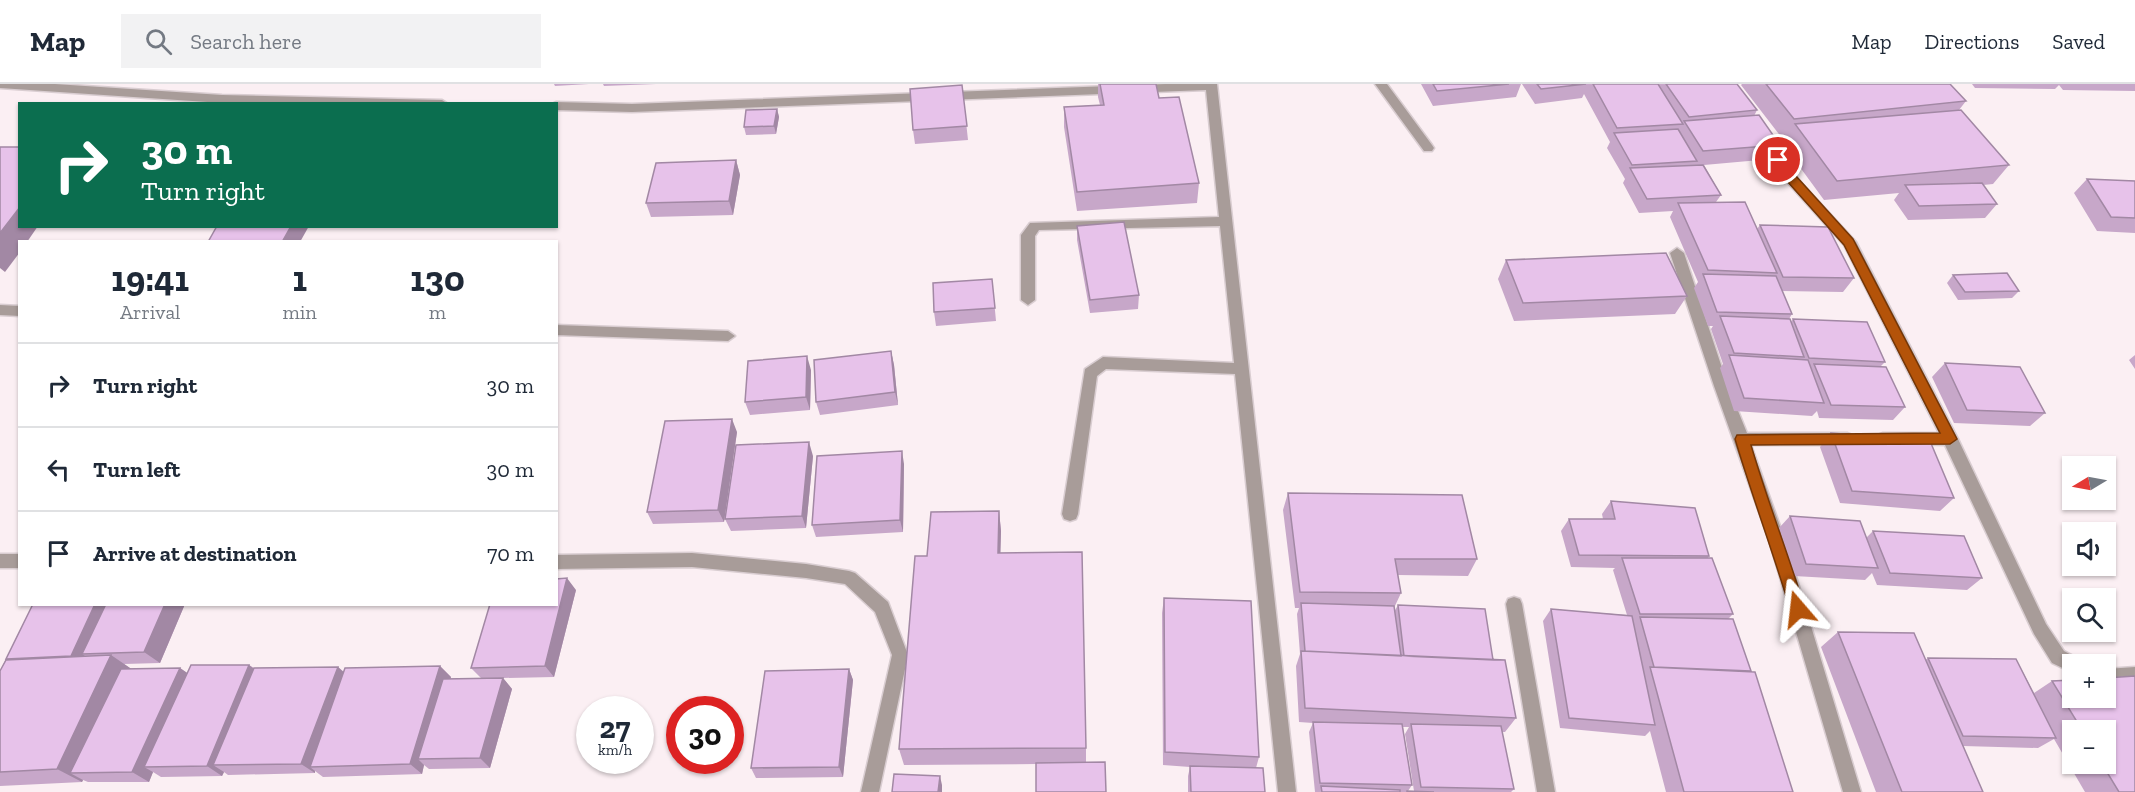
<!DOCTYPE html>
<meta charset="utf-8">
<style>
:root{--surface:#fff;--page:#f2f2f3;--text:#1f2937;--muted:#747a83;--line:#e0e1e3}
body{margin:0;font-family:"Zilla Slab",serif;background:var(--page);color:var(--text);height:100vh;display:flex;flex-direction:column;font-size:22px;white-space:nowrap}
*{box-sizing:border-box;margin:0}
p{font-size:20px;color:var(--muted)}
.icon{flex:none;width:33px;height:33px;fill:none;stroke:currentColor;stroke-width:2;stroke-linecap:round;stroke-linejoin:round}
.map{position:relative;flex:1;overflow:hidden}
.drawer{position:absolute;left:18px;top:156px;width:540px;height:366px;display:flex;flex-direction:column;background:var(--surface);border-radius:0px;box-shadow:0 2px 4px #0004}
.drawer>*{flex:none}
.top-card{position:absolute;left:18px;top:18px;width:540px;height:126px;border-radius:0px;box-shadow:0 2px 4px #0004;background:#0b6e4f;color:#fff;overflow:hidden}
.needle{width:39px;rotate:260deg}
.buttons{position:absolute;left:2062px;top:372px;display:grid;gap:12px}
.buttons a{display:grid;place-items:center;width:54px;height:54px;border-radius:0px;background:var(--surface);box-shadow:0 2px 4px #0004;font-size:30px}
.speed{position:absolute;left:576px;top:612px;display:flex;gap:12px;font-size:30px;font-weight:700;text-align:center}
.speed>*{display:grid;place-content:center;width:78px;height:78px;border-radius:50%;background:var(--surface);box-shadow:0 2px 4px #0004;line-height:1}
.speed small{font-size:15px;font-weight:400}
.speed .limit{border:9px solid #d22;background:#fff;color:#111}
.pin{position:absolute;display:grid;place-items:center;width:51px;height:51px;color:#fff;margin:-26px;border:3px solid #fff;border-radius:50%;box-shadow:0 2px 6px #0007}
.me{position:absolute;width:66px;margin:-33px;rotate:343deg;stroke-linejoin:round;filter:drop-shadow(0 0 4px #0008)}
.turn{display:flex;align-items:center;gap:21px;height:126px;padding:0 24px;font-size:27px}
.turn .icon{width:78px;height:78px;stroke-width:2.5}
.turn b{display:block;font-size:42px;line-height:51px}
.eta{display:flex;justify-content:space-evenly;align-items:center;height:102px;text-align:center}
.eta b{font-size:36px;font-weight:700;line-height:42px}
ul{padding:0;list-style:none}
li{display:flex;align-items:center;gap:18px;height:84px;padding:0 24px;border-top:2px solid var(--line)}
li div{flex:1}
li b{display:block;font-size:22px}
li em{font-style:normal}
header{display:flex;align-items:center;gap:36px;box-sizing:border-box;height:84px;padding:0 30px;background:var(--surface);border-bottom:2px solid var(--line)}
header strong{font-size:28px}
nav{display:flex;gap:33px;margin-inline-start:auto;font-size:21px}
.search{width:420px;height:54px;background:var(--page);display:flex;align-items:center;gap:15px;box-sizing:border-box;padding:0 21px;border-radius:0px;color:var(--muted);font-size:22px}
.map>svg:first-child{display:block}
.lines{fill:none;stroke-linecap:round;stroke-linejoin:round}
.minor-casing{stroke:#d9cdd1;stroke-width:3}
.minor{fill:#a89c99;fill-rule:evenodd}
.wall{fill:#c7a7c9;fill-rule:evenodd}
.shaded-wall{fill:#a288a4}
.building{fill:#e7c2ea;stroke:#a288a4;stroke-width:1.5}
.route{fill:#b45309;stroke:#753606;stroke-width:1.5}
</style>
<header>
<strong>Map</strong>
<div class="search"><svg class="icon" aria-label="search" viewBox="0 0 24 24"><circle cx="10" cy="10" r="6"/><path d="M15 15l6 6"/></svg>Search here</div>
<nav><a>Map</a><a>Directions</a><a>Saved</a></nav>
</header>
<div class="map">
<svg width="2135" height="708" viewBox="0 0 2135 708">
<rect width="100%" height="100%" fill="#fbeff3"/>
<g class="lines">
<g class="minor-casing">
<path id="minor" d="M0,0H55L222,11L442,16L448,20L222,19L0,4Z
M1165,0H1217L1296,708H1278L1235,290L1106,285L1097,292L1078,430L1076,435L1070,437L1064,435L1062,430L1085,285L1103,273L1234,279L1220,142L1039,146L1035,152V216L1028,221L1021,216V151L1030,139L1219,133L1206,6L632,28L556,26V20H552L556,18L632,20Z
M1375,0H1387L1432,61L1434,64L1432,67H1424Z
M1762,50L1766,51L1795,92L1856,158L1958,355L2046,540L2064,567L2079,575L2081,580H2073V589L2052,579L2034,550L1945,361L1878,359L1875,355L1878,351L1883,349H1939L1844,161L1787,98L1756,54Z
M1677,164L1684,169L1728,302L1747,349H1847L1852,351L1855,355L1852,359L1847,361H1751L1785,456L1861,708H1843L1769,456L1714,302L1670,169Z
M0,221L20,222V232L0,231Z
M556,241L728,247L735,252L728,257L556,251Z
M692,469L806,480L849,487L855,489L888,518L908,571L879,708H861L892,571L875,528L845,500L806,494L692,483L556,485V471Z
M0,470H20V484H0Z
M1514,513L1520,515L1522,520L1555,708H1537L1506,520L1508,515Z
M2135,583V599L2106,601V585Z"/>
</g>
<use href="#minor" class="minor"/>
</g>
<path class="wall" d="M554,0H589L555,2Z
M603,0H656L604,2Z
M1098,0H1156L1159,14L1199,99L1197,119L1077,127L1064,43V23L1100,21L1098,13Z
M1421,0H1521L1516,13L1433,22Z
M1522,0H1737L1757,26L1754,32L1780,61L1771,75L1704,81L1721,111L1716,118L1757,145L1760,141L1854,194L1843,208L1782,207L1792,230L1789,235L1791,238L1793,235L1885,278L1881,282L1905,323L1893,336L1819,334L1817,327L1812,332L1734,327L1720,284L1723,280L1711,245L1713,242H1708L1694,204L1698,198L1670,133L1673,127L1639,129L1623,99L1625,95L1607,64L1610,58L1584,10L1582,14L1535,20Z
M1742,0H1950L1966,17L1959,26L2009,81L1993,100L1983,101L1997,120L1985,134L1908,136L1894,116L1899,109L1824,116L1783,60L1787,53L1782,54L1741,1Z
M1972,0H2135V7L2063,6L2059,1L2055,5L1975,4Z
M962,1L968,56L915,60L913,46Z
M777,25L779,33L776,50L746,51L744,43Z
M736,76L740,91L733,131L651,133L646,119Z
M2087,95L2135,97V149L2097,147L2074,109Z
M1077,142L1139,211L1138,225L1090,229L1077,156Z
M1506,176L1687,212L1675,230L1514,237L1498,195Z
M1953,191L2019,207L2012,214L1958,216L1947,199Z
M992,195L996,237L936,242L934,228Z
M891,267L894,281L898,321L820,331L816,318Z
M2135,271V285L2129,276Z
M1945,279L2045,329L2030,342L1954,339L1932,293Z
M811,286L810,326L750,331L745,318Z
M737,348L724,438L653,440L647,428Z
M1831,349L1954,414L1940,427L1840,419L1820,363Z
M813,372L806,444L731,447L725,435Z
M904,380L903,448L816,453L812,441Z
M1288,409L1477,475L1468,492L1398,491L1401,509L1394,524V528L1398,521L1493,576L1516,634L1505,648H1502L1514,705L1511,708H1315L1309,648L1313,639L1299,638L1296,582L1300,570L1297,530L1299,524H1295L1283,426ZM1403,643H1409L1405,650L1414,707H1408L1412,701Z
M1611,417L1709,472L1708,474L1733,530L1728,535L1751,587L1793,708H1666L1650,647L1645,652L1560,644L1543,537L1551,525L1627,531L1613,486L1615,484L1571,483L1561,447L1569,435H1603L1602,430Z
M999,427L1001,447L1000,469L1086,664V678L1036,680L904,681L899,665L927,472Z
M1790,432L1866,454L1873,447L1982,494L1967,506L1877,501L1872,489L1865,496L1794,492L1779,444Z
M576,506L554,593L503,594L512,605L490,684L429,685L424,681L422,690L323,693L315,687V689L228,691L224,688L222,692L161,693L153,688L149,698H88L83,696L82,698L0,702V587L33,520H185L160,579L124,580L131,585L180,584L187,589L249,581L254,584L338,583L344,588L440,582L451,593L450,595L481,594L471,584Z
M1164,514L1259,673L1256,684L1265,708H1188V692L1190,683L1163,681L1162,529Z
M1838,548L1914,549L1925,576L1928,574L2016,575L2034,609L2052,597L2073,596V614H2106V594L2135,592V708H2085L2054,655L2038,664L1963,662L1983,708H1876L1821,563ZM2073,646H2106V680H2073Z
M849,585L853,596L843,693L756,694L751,684Z"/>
<path class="shaded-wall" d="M777,25L779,33L776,50L774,42Z
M736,76L740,91L733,131L729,117Z
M20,123V142H38L27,158H20V168L5,188L0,184V149Z
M291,142H309L300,158H282Z
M891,267L894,281L898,321L895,308Z
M807,272L811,286L810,326L806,313Z
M732,335L737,348L724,438L718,426Z
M809,358L813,372L806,444L802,432Z
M902,367L904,380L903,448L900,436Z
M999,427L1001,447L1000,488L998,469Z
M567,494L576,506L554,593L545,582Z
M95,520H117L82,570L91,576L88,583L71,572Z
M165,520H185L160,579L144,568Z
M111,571L133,586L70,689L83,696L82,698L57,685Z
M249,581L263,592L213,681L224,688L222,692L207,682Z
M440,582L451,593L426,675H418L424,681L422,690L410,680Z
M338,583L350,594L310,683L315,687V689L301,680Z
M180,584L196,595L144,683L153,688L149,698L132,688Z
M849,585L853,596L843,693L839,683Z
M503,594L512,605L490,684L480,674Z
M940,692L942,701V708H938Z"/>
<path class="building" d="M1100,0H1156L1159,14L1179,13L1199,99L1077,108L1064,23L1104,21Z
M1433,0H1509L1437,7Z
M1537,0H1586L1541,5Z
M1593,0H1658L1683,40L1617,44Z
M1666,0H1737L1757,26L1689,33Z
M1766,0H1950L1966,17L1794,35Z
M962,1L967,42L913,46L910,5Z
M777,25L774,42L744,43L746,26Z
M1961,26L2009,81L1837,97L1795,40Z
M1759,31L1780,61L1703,67L1684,37Z
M1678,45L1697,77L1632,81L1614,49Z
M0,63H20V123L0,149Z
M736,76L729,117L646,119L656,79Z
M1703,81L1721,111L1647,115L1630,84Z
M2087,95L2135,97V134L2111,133Z
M1982,99L1997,120L1919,122L1905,101Z
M1745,118L1777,189L1708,186L1678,119Z
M1124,138L1139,211L1090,216L1077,142Z
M1760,141L1828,143L1854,194L1783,193Z
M217,142H291L282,158H208Z
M1666,169L1687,212L1523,219L1506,176Z
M2007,189L2019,207L1965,208L1953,191Z
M1703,190L1776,192L1792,230L1717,228Z
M992,195L995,224L934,228L933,199Z
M1720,232L1790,235L1804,273L1734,269Z
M1793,235L1867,238L1885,278L1809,274Z
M891,267L895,308L816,318L814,276Z
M1729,271L1808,276L1824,319L1744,314Z
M807,272L806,313L745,318L748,277Z
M1945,279L2020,283L2045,329L1967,326Z
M1814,280L1886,283L1905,323L1831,321Z
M732,335L718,426L647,428L665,337Z
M1831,349L1930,357L1954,414L1852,407Z
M809,358L802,432L725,435L736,361Z
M902,367L900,436L812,441L817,372Z
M1288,409L1462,411L1477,475H1395L1401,509L1300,508Z
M1611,417L1695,424L1709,472L1579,471L1569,435H1615Z
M999,427L998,469L1082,468L1086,664L899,665L915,472H927L931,428Z
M1790,432L1860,437L1878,484L1806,480Z
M1873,447L1964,452L1982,494L1890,489Z
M1622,474H1712L1733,530H1640Z
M567,494L545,582L471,584L490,520H556V495Z
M1164,514L1251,517L1259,673L1165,668Z
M1301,519L1394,522L1401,572L1305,567Z
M33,520H95L71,572L6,575Z
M106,520H165L144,568L82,570Z
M1398,521L1485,525L1493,576L1404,572Z
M1551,525L1632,532L1655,641L1569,634Z
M1640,533L1733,535L1751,587L1654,583Z
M1838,548L1914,549L1983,708H1902Z
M1301,567L1505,576L1516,634L1305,624Z
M111,571L57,685L0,688V587L6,576Z
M1928,574L2016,575L2056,654L1963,652Z
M191,581H249L207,682L144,683Z
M440,582L410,680L310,683L345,584Z
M338,583L301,680L213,681L254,584Z
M1650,583L1755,588L1793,708H1684Z
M180,584L132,688L70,689L121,585Z
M849,585L839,683L751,684L765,587Z
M2135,592V708H2119L2102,680H2106V646H2082L2052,597L2073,596V614H2106V594Z
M503,594L480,674L418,675L443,595Z
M1313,638L1402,640L1412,701L1320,699Z
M1411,640L1501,642L1514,705L1421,703Z
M1105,678L1106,708H1036V679Z
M1190,682L1263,684L1265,708H1191Z
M894,690L940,692L938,708H892Z
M1321,702L1400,706V708H1322Z
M1407,707L1434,708H1407Z"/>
<path class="route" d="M1778,72L1782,73L1796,92L1853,155L1957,355L1950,360L1751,361C1767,416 1788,469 1805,525L1803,530L1798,532L1792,530L1790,525C1773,468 1752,412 1735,355L1737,351L1940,349L1844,161L1787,97L1772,76Z"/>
</svg>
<div class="buttons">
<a><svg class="needle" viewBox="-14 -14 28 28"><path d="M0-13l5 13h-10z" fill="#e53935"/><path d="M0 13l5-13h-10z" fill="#747a83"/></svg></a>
<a><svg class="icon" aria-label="sound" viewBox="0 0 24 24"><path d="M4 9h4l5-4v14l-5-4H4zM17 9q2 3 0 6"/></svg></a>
<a><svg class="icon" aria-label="search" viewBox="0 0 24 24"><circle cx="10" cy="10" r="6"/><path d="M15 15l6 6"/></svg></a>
<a>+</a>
<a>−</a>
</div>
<div class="speed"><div>27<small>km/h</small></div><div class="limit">30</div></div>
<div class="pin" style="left:1778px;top:76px;background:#d93025"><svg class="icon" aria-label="arrive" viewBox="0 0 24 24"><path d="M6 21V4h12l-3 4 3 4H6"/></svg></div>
<svg class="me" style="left:1798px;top:525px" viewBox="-20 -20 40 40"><path d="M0-17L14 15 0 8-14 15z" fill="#b45309" stroke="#fff" stroke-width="4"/></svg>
<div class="top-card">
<div class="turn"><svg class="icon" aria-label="right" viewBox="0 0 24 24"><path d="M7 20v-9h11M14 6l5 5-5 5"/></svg><div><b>30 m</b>Turn right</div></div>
</div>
<section class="drawer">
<div class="eta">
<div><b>19:41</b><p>Arrival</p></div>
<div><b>1</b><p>min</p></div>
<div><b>130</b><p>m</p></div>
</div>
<ul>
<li><svg class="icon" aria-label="right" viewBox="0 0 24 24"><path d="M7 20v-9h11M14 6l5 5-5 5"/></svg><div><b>Turn right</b></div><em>30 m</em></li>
<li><svg class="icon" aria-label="left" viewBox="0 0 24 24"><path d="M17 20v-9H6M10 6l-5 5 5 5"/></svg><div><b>Turn left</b></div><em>30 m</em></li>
<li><svg class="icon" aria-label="arrive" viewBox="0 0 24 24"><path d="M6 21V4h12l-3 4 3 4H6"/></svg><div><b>Arrive at destination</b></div><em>70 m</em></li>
</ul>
</section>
</div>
